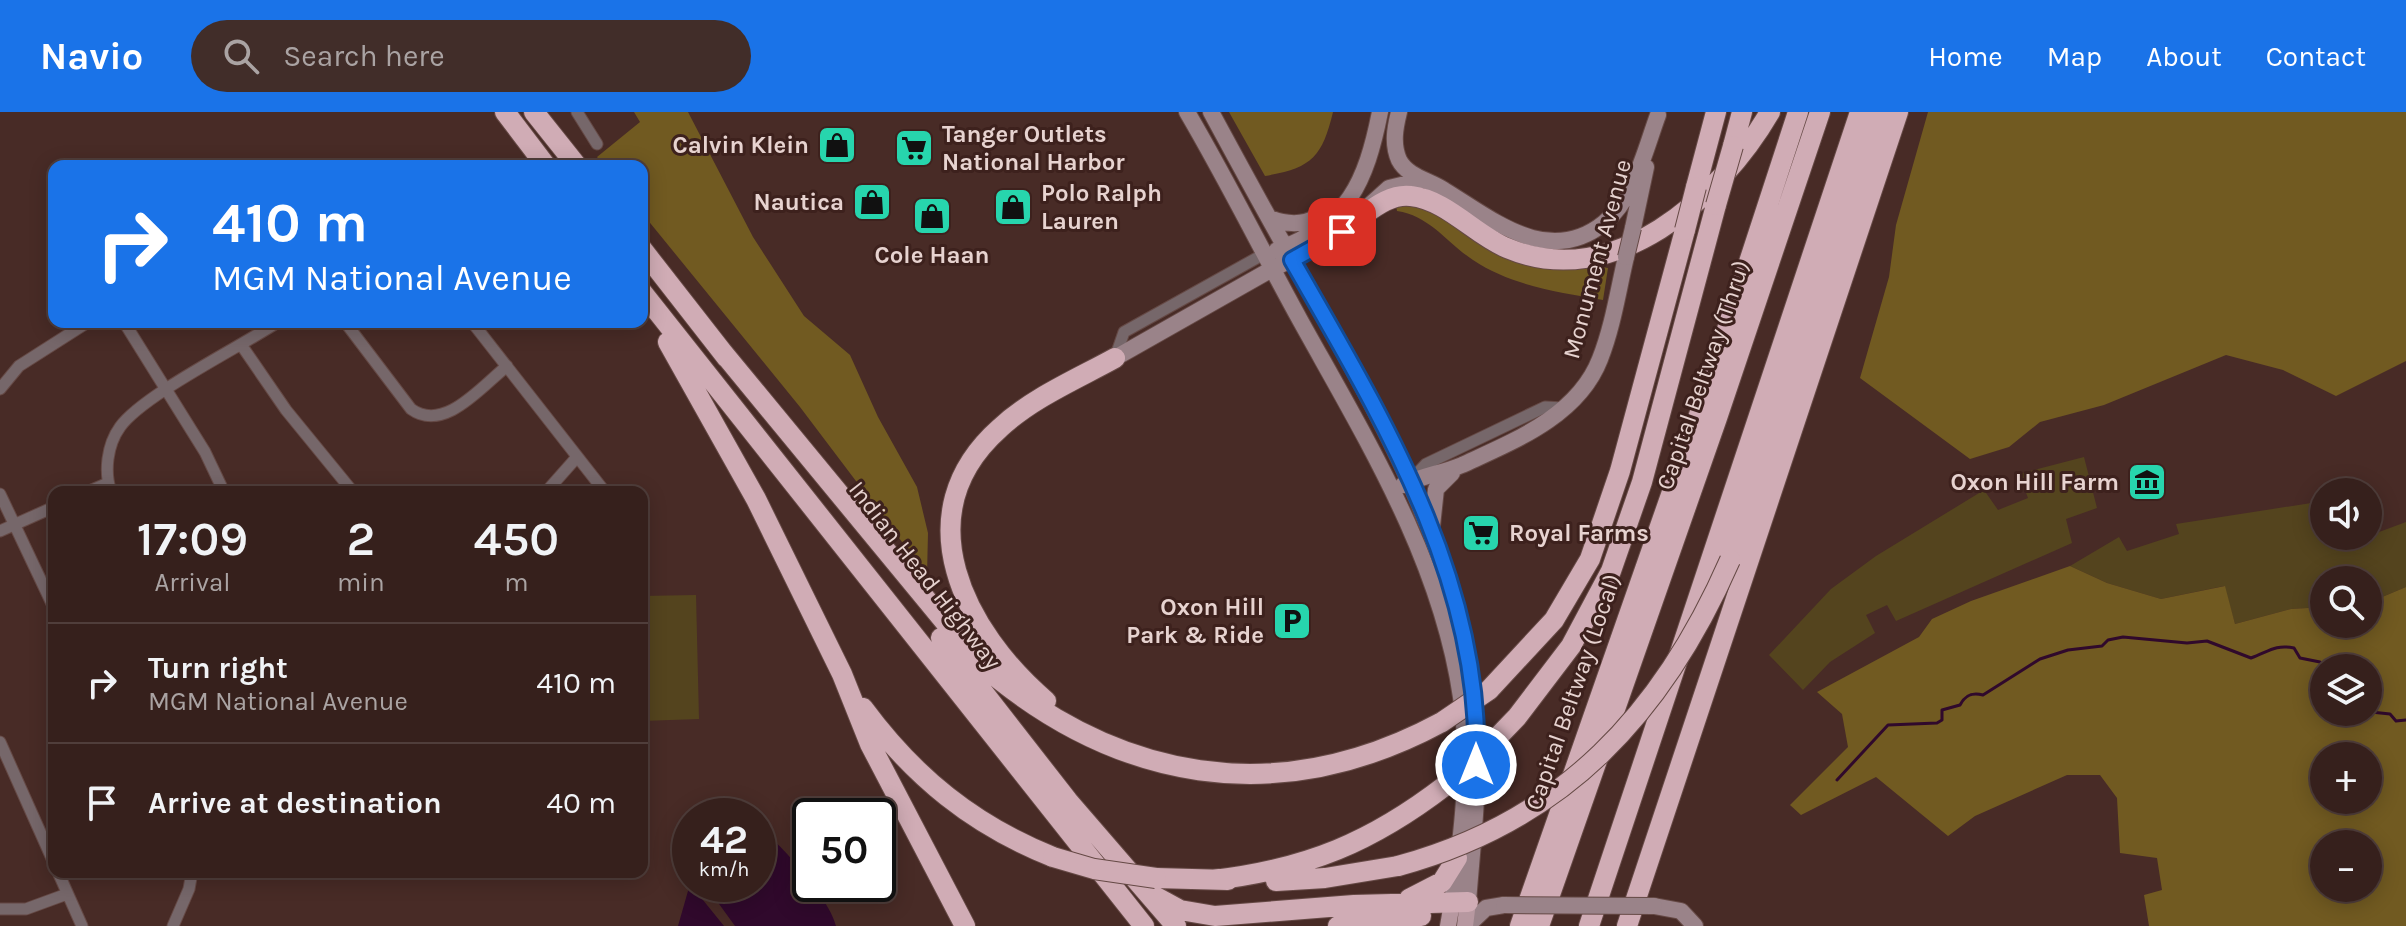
<!DOCTYPE html>
<meta charset="utf-8">
<style>
:root{--surface:#36201c;--page:#412d29;--text:#f1f3f6;--muted:#aaa3a3;--line:#503e3b;--accent:#1a73e8}
body{margin:0;font-family:Karla,sans-serif;background:var(--page);color:var(--text);height:100vh;display:flex;flex-direction:column;font-size:30px;white-space:nowrap}
*{box-sizing:border-box;margin:0}
p{font-size:26px;color:var(--muted)}
.icon{flex:none;width:44px;height:44px;fill:none;stroke:currentColor;stroke-width:2;stroke-linecap:round;stroke-linejoin:round}
.map{position:relative;flex:1;overflow:hidden}
.side{position:absolute;left:48px;top:374px;width:600px;height:392px;display:flex;flex-direction:column;background:var(--surface);border-radius:16px;box-shadow:0 4px 20px #0003,0 0 0 2px var(--line)}
.side>*{flex:none}
.guide{position:absolute;left:48px;top:48px;width:600px;height:168px;border-radius:16px;box-shadow:0 4px 20px #0003,0 0 0 2px var(--line);background:#1a73e8;color:#fff;overflow:hidden}
.controls{position:absolute;left:2310px;top:366px;display:grid;gap:16px}
.controls a{display:grid;place-items:center;width:72px;height:72px;border-radius:50%;background:var(--surface);box-shadow:0 4px 20px #0003,0 0 0 2px var(--line);font-size:40px}
.speed{position:absolute;left:672px;top:686px;display:flex;gap:16px;font-size:40px;font-weight:700;text-align:center}
.speed>*{display:grid;place-content:center;width:104px;height:104px;border-radius:50%;background:var(--surface);box-shadow:0 4px 20px #0003,0 0 0 2px var(--line);line-height:1}
.speed small{font-size:20px;font-weight:400}
.speed .limit{border:4px solid #111;border-radius:12px;background:#fff;color:#111}
.pin{position:absolute;display:grid;place-items:center;width:68px;height:68px;color:#fff;margin:-34px;border-radius:16px;box-shadow:0 4px 12px #0006}
.me{position:absolute;width:88px;margin:-44px;rotate:0deg;stroke-linejoin:round;filter:drop-shadow(0 0 6px #0008)}
.turn{display:flex;align-items:center;gap:28px;height:168px;padding:0 32px;font-size:36px}
.turn .icon{width:104px;height:104px;stroke-width:2.5}
.turn b{display:block;font-size:56px;line-height:68px}
.eta{display:flex;justify-content:space-evenly;align-items:center;height:136px;text-align:center}
.eta b{font-size:48px;font-weight:600;line-height:56px}
ul{padding:0;list-style:none}
li{display:flex;align-items:center;gap:24px;height:120px;padding:0 32px;border-top:2px solid var(--line)}
li div{flex:1}
li b{display:block;font-size:30px}
li em{font-style:normal}
header{display:flex;align-items:center;gap:48px;box-sizing:border-box;height:112px;padding:0 40px;background:var(--accent);color:#fff}
header strong{font-size:38px}
nav{display:flex;gap:44px;margin-inline-start:auto;font-size:28px}
.search{width:560px;height:72px;background:var(--page);display:flex;align-items:center;gap:20px;box-sizing:border-box;padding:0 28px;border-radius:44px;color:var(--muted);font-size:30px}
.map>svg:first-child{display:block}
.green{fill:#54441e}
.forest{fill:#715a21;fill-rule:evenodd}
.water{fill:#30092c}
.lines{fill:none;stroke-linecap:round;stroke-linejoin:round}
.stream{stroke:#30092c;stroke-width:3}
.street-casing{stroke:#654945;stroke-width:13}
.secondary-casing{stroke:#654945;stroke-width:18}
.primary-casing{stroke:#654945;stroke-width:18}
.highway-casing{stroke:#654945;stroke-width:22}
.street{stroke:#76676a;stroke-width:11}
.secondary{stroke:#9a8389;stroke-width:16}
.primary{stroke:#b798a0;stroke-width:16}
.highway{stroke:#d0acb5;stroke-width:20}
.secondary-bridge-casing{stroke:#654945;stroke-width:18;stroke-linecap:butt}
.highway-bridge-casing{stroke:#654945;stroke-width:22;stroke-linecap:butt}
.secondary-bridge{stroke:#9a8389;stroke-width:16}
.highway-bridge{stroke:#d0acb5;stroke-width:20}
.route-casing{stroke:#114b97;stroke-width:20}
.route{stroke:#1a73e8;stroke-width:14}
.labels{text-anchor:middle;stroke-width:6;stroke-linejoin:round;paint-order:stroke}
.poi-label{font-size:24px;font-weight:bold;fill:#e7d3d0;stroke:#3d211d;text-anchor:end}
.street-label{font-size:24px;fill:#e7d3d0;stroke:#3d211d}
</style>
<header>
<strong>Navio</strong>
<div class="search"><svg class="icon" aria-label="search" viewBox="0 0 24 24"><circle cx="10" cy="10" r="6"/><path d="M15 15l6 6"/></svg>Search here</div>
<nav><a>Home</a><a>Map</a><a>About</a><a>Contact</a></nav>
</header>
<div class="map">
<svg width="2406" height="814" viewBox="0 0 2406 814">
<rect width="100%" height="100%" fill="#482b26"/>
<path class="green" d="M2084,345L2097,396L2066,407L2072,431L1896,509L1887,493L1866,503L1875,521L1830,550L1803,578L1769,543L1831,477L1876,444L1984,378L1998,398L2028,386L2019,362Z
M2324,389V424H2351L2355,429L2406,410V475L2368,491V468H2324V495L2291,497L2235,512L2224,474L2161,487L2107,471L2070,454L2119,425L2127,439L2179,422L2176,412Z
M696,483L699,607L642,609V484Z"/>
<path class="forest" d="M634,0H688L753,125L804,204L850,243L878,305L917,375L928,421L927,463L800,295L642,101V54H604L597,45L640,10Z
M1229,0H1333C1322,46 1311,56 1265,64Z
M1928,0H2406V249L2336,284L2283,258L2226,243L2104,293L2040,310L2009,335L1970,347L1860,266L1889,165L1896,113Z
M1396,93L1427,96L1485,134L1608,156L1603,188C1558,180 1512,174 1473,148C1446,130 1430,104 1397,99Z
M2070,454L2107,471L2161,487L2225,474L2235,512L2291,497L2324,495V512H2368V491L2406,475V814H2149L2144,783L2162,778L2157,746L2120,741L2117,686L2100,663H2067L1975,704L1948,724L1876,665L1801,703L1790,693L1848,635L1842,602L1817,580L1919,525L1932,507L1971,489ZM2368,556V600H2324V556ZM2368,644V688H2324V644ZM2324,732H2368V776H2324Z"/>
<path class="water" d="M758,716C781,730 831,789 836,814H735L714,785L712,772H758Z
M690,772L724,814H678Z"/>
<g class="lines">
<path class="stream" d="M2368,595L2371,600L2390,602L2396,609L2406,608
M1837,668L1888,613L1937,611L1942,608V598L1960,593C1965,583 1972,580 1983,583L2040,547L2068,538L2102,534L2108,528L2123,525L2187,531L2207,529L2251,546C2268,540 2275,532 2294,536L2300,546L2320,550L2326,556"/>
<g class="street-casing">
<path id="street" d="M577,0L597,32
M124,210L205,340L224,380
M345,210L411,297C444,321 481,275 507,254
M472,210L605,380
M242,234L286,298L353,380
M1115,246L1124,220L1264,142
M0,277L19,254L88,210
M1412,367L1426,352L1545,295L1564,296
M87,380L108,371
M111,380C104,360 107,333 120,315C143,283 240,235 278,210
M546,380L577,345
M0,382L54,496
M0,419L54,395
M0,630L54,751
M58,760L82,814
M0,797H26L67,782
M173,814L189,777L192,760"/>
</g>
<g class="secondary-casing">
<path id="secondary" d="M1187,0C1227,68 1262,139 1300,208C1366,327 1441,448 1461,585C1471,652 1462,724 1452,791
M1211,0C1238,50 1265,100 1293,149C1371,289 1455,428 1474,590C1482,655 1473,725 1468,790
M1399,0C1395,16 1392,32 1399,48C1408,65 1429,68 1444,78C1492,107 1548,156 1604,111C1634,87 1645,38 1658,3
M1269,106C1293,115 1308,112 1329,99
M1633,116L1646,55
M1277,138C1348,112 1366,70 1380,0
M1115,246L1272,157L1330,129L1389,76L1422,68
M1403,373C1421,364 1443,361 1462,353C1514,329 1578,304 1600,247C1613,214 1618,179 1626,145
M1432,414L1436,377L1452,361
M1654,794L1681,799L1695,814
M1467,814L1486,796L1504,793"/>
</g>
<g class="primary-casing">
<path id="primary" d="M1448,814L1452,791
M1465,814L1468,790"/>
</g>
<g class="highway-casing">
<path id="highway" d="M505,0L546,54
M534,0L577,54
M1733,34L1742,0
M1696,75L1716,0
M1352,111C1370,99 1389,81 1411,84C1447,88 1475,123 1507,136C1614,181 1720,86 1770,0
M642,137L727,246
M642,180L1144,814
M668,230L756,387L842,562L870,632L965,814
M720,237L977,549C1115,670 1277,699 1442,610
M1730,448L1878,0
M941,526L1068,689L1176,814
M1489,578L1554,508L1590,447L1620,359L1685,118
M1046,589C965,520 903,402 1000,316C1032,286 1077,267 1115,246
M863,596C914,665 973,713 1053,745
M1490,633L1517,605L1571,534L1611,459L1642,370L1716,93
M1156,766L1228,768
M1214,768C1307,757 1372,730 1446,673
M1276,769L1325,766L1398,754
M1158,786L1180,798L1215,804L1354,793L1468,790
M1409,787L1442,770L1457,746
M1338,814L1366,807L1421,804
M1520,814L1700,300L1798,0
M1539,814L1717,306L1820,0
M1589,814L1860,0
M1627,814L1898,0"/>
</g>
<use href="#street" class="street"/>
<use href="#secondary" class="secondary"/>
<use href="#primary" class="primary"/>
<use href="#highway" class="highway"/>
<g class="secondary-bridge-casing">
<path id="secondary-bridge" d="M1626,145L1633,116
M1504,793L1654,794"/>
</g>
<g class="highway-bridge-casing">
<path id="highway-bridge" d="M1716,93L1733,34
M1685,118L1696,75
M1442,610L1489,578
M1446,673L1490,633
M1053,745L1094,757L1156,766
M1398,754C1564,709 1663,601 1730,448"/>
</g>
<use href="#secondary-bridge" class="secondary-bridge"/>
<use href="#highway-bridge" class="highway-bridge"/>
</g>
<g class="lines">
<g class="route-casing">
<path id="route" d="M1342,120L1292,148C1380,302 1483,468 1476,653"/>
</g>
<use href="#route" class="route"/>
</g>
<defs>
<g id="shop-square" transform="scale(2)"><rect x="-9" y="-9" width="18" height="18" rx="4" fill="#27d5ad" stroke="#3d211d"/><path d="M-5-2.5h2.3a2.7 3.5 0 0 1 5.4 0H5L5.5 6h-11ZM-1.5-2.5h3a1.5 2.3 0 0 0-3 0Z" fill="#111"/></g>
<g id="supermarket-square" transform="scale(2)"><rect x="-9" y="-9" width="18" height="18" rx="4" fill="#27d5ad" stroke="#3d211d"/><path d="M-6-5.5h2.5l.6 2H6L4.5 2H-2.5L-4.4-4H-6ZM-1.5 3.2a1.3 1.3 0 1 0 .1 0ZM3 3.2a1.3 1.3 0 1 0 .1 0Z" fill="#111"/></g>
<g id="museum-square" transform="scale(2)"><rect x="-9" y="-9" width="18" height="18" rx="4" fill="#27d5ad" stroke="#3d211d"/><path d="M0-6L6-3V-2H-6V-3ZM-5-1h2V3h-2ZM-1-1h2V3h-2ZM3-1h2V3H3ZM-6 4H6V6H-6Z" fill="#111"/></g>
<g id="parking-square" transform="scale(2)"><rect x="-9" y="-9" width="18" height="18" rx="4" fill="#27d5ad" stroke="#3d211d"/><path d="M-3.5-5.5H1a3.5 3.5 0 0 1 0 7H-1V5.5H-3.5ZM-1-3.4V-.6H.8a1.4 1.4 0 0 0 0-2.8Z" fill="#111"/></g>
</defs>
<g fill-rule="evenodd">
<use href="#shop-square" x="837" y="33"/>
<use href="#supermarket-square" x="914" y="36"/>
<use href="#shop-square" x="872" y="90"/>
<use href="#shop-square" x="1013" y="95"/>
<use href="#shop-square" x="932" y="104"/>
<use href="#museum-square" x="2147" y="370"/>
<use href="#supermarket-square" x="1481" y="421"/>
<use href="#parking-square" x="1292" y="509"/>
</g>
<g class="labels">
<g class="poi-label">
<text x="942" y="30" text-anchor="start">Tanger Outlets<tspan x="942" dy="28">National Harbor</tspan></text>
<text x="809" y="41">Calvin Klein</text>
<text x="1041" y="89" text-anchor="start">Polo Ralph<tspan x="1041" dy="28">Lauren</tspan></text>
<text x="844" y="98">Nautica</text>
<text x="932" y="151" text-anchor="middle">Cole Haan</text>
<text x="2119" y="378">Oxon Hill Farm</text>
<text x="1509" y="429" text-anchor="start">Royal Farms</text>
<text x="1264" y="503">Oxon Hill<tspan x="1264" dy="28">Park &amp; Ride</tspan></text>
</g>
<g class="street-label">
<text transform="translate(1597 147) rotate(-75)" y="8">Monument Avenue</text>
<text transform="translate(1703 263) rotate(-71)" y="8">Capital Beltway (Thru)</text>
<text transform="translate(925 463) rotate(52)" y="8">Indian Head Highway</text>
<text transform="translate(1573 580) rotate(-71)" y="8">Capital Beltway (Local)</text>
</g>
</g>
</svg>
<div class="controls">
<a><svg class="icon" aria-label="sound" viewBox="0 0 24 24"><path d="M4 9h4l5-4v14l-5-4H4zM17 9q2 3 0 6"/></svg></a>
<a><svg class="icon" aria-label="search" viewBox="0 0 24 24"><circle cx="10" cy="10" r="6"/><path d="M15 15l6 6"/></svg></a>
<a><svg class="icon" aria-label="layers" viewBox="0 0 24 24"><path d="M12 4l9 5-9 5-9-5zM3 14l9 5 9-5"/></svg></a>
<a>+</a>
<a>−</a>
</div>
<div class="speed"><div>42<small>km/h</small></div><div class="limit">50</div></div>
<div class="pin" style="left:1342px;top:120px;background:#d93025"><svg class="icon" aria-label="arrive" viewBox="0 0 24 24"><path d="M6 21V4h12l-3 4 3 4H6"/></svg></div>
<svg class="me" style="left:1476px;top:653px" viewBox="-20 -20 40 40"><circle r="17" fill="#1a73e8" stroke="#fff" stroke-width="3"/><path d="M0-11L8 9 0 5-8 9z" fill="#fff"/></svg>
<div class="guide">
<div class="turn"><svg class="icon" aria-label="right" viewBox="0 0 24 24"><path d="M7 20v-9h11M14 6l5 5-5 5"/></svg><div><b>410 m</b>MGM National Avenue</div></div>
</div>
<section class="side">
<div class="eta">
<div><b>17:09</b><p>Arrival</p></div>
<div><b>2</b><p>min</p></div>
<div><b>450</b><p>m</p></div>
</div>
<ul>
<li><svg class="icon" aria-label="right" viewBox="0 0 24 24"><path d="M7 20v-9h11M14 6l5 5-5 5"/></svg><div><b>Turn right</b><p>MGM National Avenue</p></div><em>410 m</em></li>
<li><svg class="icon" aria-label="arrive" viewBox="0 0 24 24"><path d="M6 21V4h12l-3 4 3 4H6"/></svg><div><b>Arrive at destination</b></div><em>40 m</em></li>
</ul>
</section>
</div>
